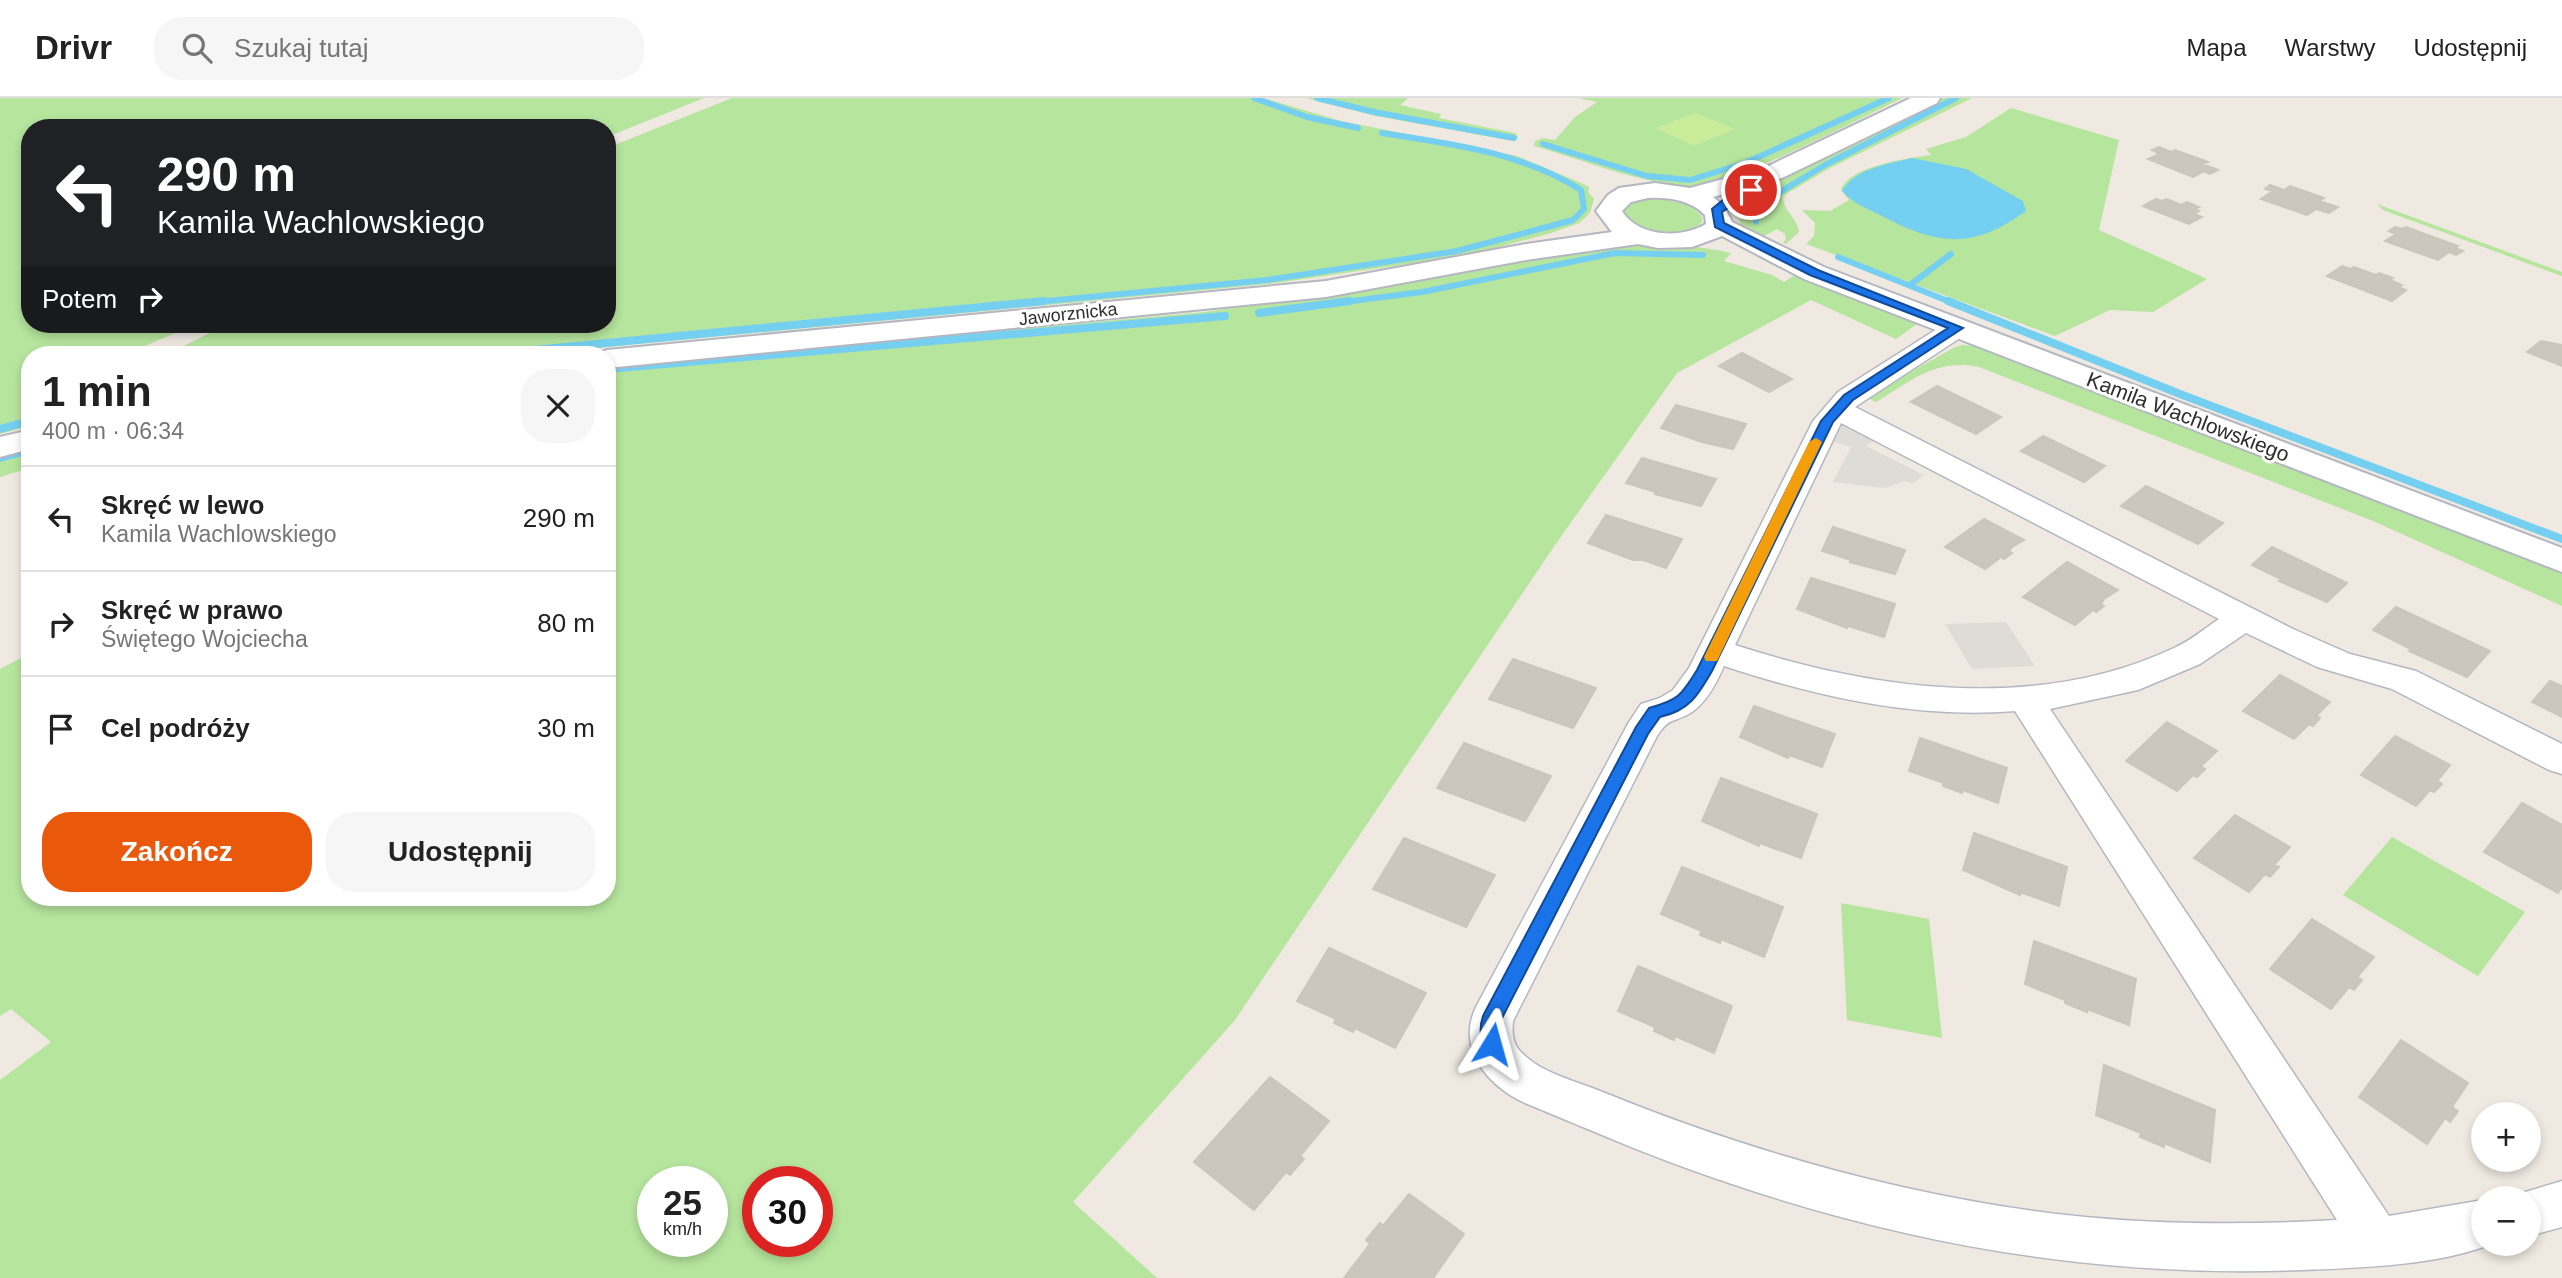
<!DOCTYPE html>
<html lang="pl">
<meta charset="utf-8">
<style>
:root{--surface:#fff;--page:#f6f6f6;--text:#222;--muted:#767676;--line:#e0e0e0;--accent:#ea580c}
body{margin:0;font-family:Helvetica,sans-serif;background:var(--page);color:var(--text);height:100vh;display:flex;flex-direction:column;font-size:26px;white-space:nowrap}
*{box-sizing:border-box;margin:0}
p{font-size:23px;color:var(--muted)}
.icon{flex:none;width:38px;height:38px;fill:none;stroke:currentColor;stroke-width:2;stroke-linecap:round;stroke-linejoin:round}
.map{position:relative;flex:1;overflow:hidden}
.side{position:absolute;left:21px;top:248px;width:595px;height:560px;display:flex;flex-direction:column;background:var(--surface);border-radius:28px;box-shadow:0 4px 10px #0003}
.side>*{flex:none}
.hud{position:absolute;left:21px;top:21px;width:595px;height:214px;border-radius:28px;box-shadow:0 4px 10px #0003;background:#202124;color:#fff;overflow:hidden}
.controls{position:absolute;left:2471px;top:1004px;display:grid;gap:14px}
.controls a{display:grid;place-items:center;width:70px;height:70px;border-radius:50%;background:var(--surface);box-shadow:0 4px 10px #0003;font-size:35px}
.speed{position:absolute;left:637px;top:1068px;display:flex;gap:14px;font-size:35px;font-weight:700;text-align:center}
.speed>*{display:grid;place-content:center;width:91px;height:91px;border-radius:50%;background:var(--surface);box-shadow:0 4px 10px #0003;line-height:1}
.speed small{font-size:18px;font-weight:400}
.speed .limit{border:10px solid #d22;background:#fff;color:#111}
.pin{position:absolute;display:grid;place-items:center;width:60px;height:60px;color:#fff;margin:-30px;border:4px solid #fff;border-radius:50%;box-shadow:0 2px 7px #0007}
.me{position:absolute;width:77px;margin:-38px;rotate:8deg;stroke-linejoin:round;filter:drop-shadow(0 0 5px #0008)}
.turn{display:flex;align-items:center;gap:24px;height:147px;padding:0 21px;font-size:32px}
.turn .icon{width:91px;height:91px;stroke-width:2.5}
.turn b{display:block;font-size:49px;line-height:60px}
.then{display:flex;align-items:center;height:66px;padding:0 21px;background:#0003;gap:14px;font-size:26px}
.round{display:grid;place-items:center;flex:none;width:74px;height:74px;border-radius:28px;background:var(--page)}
.headline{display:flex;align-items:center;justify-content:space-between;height:119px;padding:0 21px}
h1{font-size:42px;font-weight:700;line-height:52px}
.action{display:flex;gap:14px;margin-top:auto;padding:14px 21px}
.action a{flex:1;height:80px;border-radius:28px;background:var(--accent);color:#fff;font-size:28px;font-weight:700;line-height:80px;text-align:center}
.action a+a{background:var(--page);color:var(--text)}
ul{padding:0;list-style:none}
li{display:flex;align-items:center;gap:21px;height:105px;padding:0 21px;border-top:2px solid var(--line)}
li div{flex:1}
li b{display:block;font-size:26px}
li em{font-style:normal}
header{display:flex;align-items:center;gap:42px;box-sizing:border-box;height:98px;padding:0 35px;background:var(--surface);border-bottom:2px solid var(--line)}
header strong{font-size:33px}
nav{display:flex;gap:38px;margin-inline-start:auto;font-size:24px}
.search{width:490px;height:63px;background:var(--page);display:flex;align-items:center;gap:18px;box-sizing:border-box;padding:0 24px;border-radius:28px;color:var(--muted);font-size:26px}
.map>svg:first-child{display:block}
.green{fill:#b6e59e;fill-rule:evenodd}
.pitch{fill:#c9ec9a}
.plaza{fill:#dfdcd8}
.water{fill:#75cff0}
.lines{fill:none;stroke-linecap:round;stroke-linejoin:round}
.stream-far1{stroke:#75cff0;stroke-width:6}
.stream{stroke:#75cff0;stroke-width:8}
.building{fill:#cbc7bf;stroke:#cbc5ba;stroke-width:2}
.minor-casing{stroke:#b4b7c1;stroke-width:3}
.tertiary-casing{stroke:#b4b7c1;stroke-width:4}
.minor{fill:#fff;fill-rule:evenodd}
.tertiary{fill:#fff;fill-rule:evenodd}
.route{fill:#1a73e8;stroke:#114b97;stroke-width:2}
.slow{fill:#f59e0b}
.labels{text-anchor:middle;stroke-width:6;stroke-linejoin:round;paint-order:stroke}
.far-street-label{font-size:18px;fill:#2e2e2e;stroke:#fff}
.street-label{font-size:21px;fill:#2e2e2e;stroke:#fff}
</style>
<header>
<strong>Drivr</strong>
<div class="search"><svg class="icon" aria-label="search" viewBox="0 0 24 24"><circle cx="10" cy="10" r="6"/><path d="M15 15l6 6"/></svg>Szukaj tutaj</div>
<nav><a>Mapa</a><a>Warstwy</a><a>Udostępnij</a></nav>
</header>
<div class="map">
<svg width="2562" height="1180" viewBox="0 0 2562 1180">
<rect width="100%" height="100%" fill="#efe9e1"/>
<path class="green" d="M0,0H704L607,39V30H30V226H196L124,257H30V328L0,336Z
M732,0H1263L1341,23L1517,58L1581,85L1589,89L1588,94L1594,101L1590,115L1579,125L1548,136L1464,158L1268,186L523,257H166L227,226H607V50Z
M1306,0H1408L1400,7L1441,16L1439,20L1515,35L1518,39L1513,43L1376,18Z
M1578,0H1903C1857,21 1728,92 1684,88C1632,83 1584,62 1534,48L1535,43L1543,40L1555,42L1575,19L1597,4Z
M1944,0H1972L1828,71L1783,98C1782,112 1798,120 1799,134L1786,146L1783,145L1786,141L1785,136L1777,131L1762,139L1741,128L1737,113L1750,104L1743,100Z
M2011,10L2119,42L2099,132L2207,181L2153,214L2110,212L2055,238L1806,146L1814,138L1815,125L1802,112L1830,113L1849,102L1841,92C1848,68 1910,60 1931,57L1926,51L1966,39Z
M1654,99L1690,107L1702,118V124C1685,142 1633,139 1624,114L1632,104Z
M2377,106L2562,174V178L2383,112Z
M1628,142C1663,147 1697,147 1731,155L1724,163L1772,177L1784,184L1795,177L1917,226L1896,241L1811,202L1677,275L1555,447L1235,922L1073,1104L1157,1180H0V982L51,944L11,911L0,918V571L30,555V800H607V268L1205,214L1412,184ZM653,1083H712V1143H653ZM758,1083H817V1143H758Z
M1963,247L1976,248L2562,475V508L2373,423L1979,269C1936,260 1911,283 1876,304L1866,299L1955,249Z
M30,348V370L0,379V356Z
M2392,739L2525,814L2478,878L2343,797Z
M1841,805L1929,821L1942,940L1847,922Z"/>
<path class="pitch" d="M1696,15L1735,31L1694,48L1655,30Z"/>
<path class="plaza" d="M1843,328L1879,339L1866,348L1924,377L1912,386L1905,383L1884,390L1833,384L1851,349L1831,343L1834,333Z
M2006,524L2035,568L1972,571L1945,526Z"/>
<path class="water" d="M1912,60L1966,71L2023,103L2026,113C1974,151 1939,148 1884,119C1870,112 1852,105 1842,93C1855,70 1889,66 1912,60Z"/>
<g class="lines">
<path class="stream-far1" d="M1254,0L1307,19L1358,30
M1317,0L1374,14L1514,40
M1543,46L1647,78L1690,82L1745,65L1889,0
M1756,124L1755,115L1767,102L1825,67L1956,0
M1838,159L1953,205
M1910,187L1951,156
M1026,205L1267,182L1457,153L1573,122L1584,111L1581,92C1521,54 1451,46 1382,35
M1337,205L1422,194L1615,155L1703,157"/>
<path class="stream" d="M1948,203L2180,296L2562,441
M1259,215L1350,203
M481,257L1044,203
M607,271L1225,218
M0,331L30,323
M0,360L30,352"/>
</g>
<path class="building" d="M2159,49L2171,54L2175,52L2208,64L2202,66L2218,72L2210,76L2204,73L2193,79L2148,61L2160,56L2152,52Z
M2270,87L2284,92L2290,88L2324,100L2319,103L2338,109L2329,115L2316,111L2307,117L2261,101L2273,93L2265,91Z
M2156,101L2162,103L2167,101L2181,107L2187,104L2199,109L2194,111L2199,113L2194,116L2202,119L2189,126L2143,108Z
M2395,129L2402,131L2406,129L2458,148L2455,150L2463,153L2456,157L2449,154L2438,162L2385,143L2396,136L2389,133Z
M2342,168L2350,171L2354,169L2376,177L2379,175L2393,180L2390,182L2402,187L2398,189L2406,192L2392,203L2327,178Z
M2541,243L2562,247V268L2527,254Z
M1742,255L1792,281L1769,294L1719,268Z
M1937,288L2001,319L1976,336L1911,304Z
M1676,307L1746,326L1733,351L1702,344L1661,330Z
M2043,338L2105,368L2084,384L2021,353Z
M1642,360L1716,381L1701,408L1655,396L1656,394L1626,385Z
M2146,388L2223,425L2198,446L2121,408Z
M1606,417L1682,441L1666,470L1643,462H1633L1588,445Z
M1984,421L2024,442L2012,449L2009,453L2012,455L2004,461L2001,459L1985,471L1945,449Z
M1833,429L1905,452L1895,476L1850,464L1851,462L1822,453Z
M2272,449L2347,485L2327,504L2279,483L2281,481L2252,467Z
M2067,464L2118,492L2104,501L2101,506L2104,508L2096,514L2093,512L2075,527L2023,499Z
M1811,480L1895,506L1884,539L1848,528L1847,530L1797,511Z
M2396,509L2490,553L2467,579L2409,553L2411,551L2373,532Z
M1513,561L1596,590L1573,630L1489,601Z
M2280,577L2330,604L2316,618L2320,620L2313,628L2309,626L2294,641L2243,613Z
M2550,583L2562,588V619L2532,604Z
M1754,608L1835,636L1822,669L1789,657L1788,660L1740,639Z
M2167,624L2217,653L2201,668L2205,671L2197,679L2193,677L2177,693L2126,663Z
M2395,638L2450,667L2437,683L2442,686L2434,694L2430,692L2416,708L2361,677Z
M1920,640L2007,670L1998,705L1963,692L1962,695L1943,688L1944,685L1909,673Z
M1464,645L1551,678L1525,723L1437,690Z
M1721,680L1817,716L1801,760L1760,745L1759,748L1702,723Z
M2522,705L2562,727V789L2558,795L2484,754Z
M2235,717L2290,749L2274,767L2279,769L2270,779L2265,776L2249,794L2194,760Z
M1974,735L2067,769L2059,808L2020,794V797L1963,772Z
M1404,740L1495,777L1466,829L1373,791Z
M1682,769L1783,809L1764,859L1721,841L1720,845L1700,837L1702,833L1661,816Z
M2312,821L2374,859L2357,879L2362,882L2354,892L2349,889L2331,911L2270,871Z
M2034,843L2136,881L2129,927L2087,911V914L2065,905V902L2025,886Z
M1329,850L1426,895L1395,950L1355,930L1353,934L1334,925L1336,921L1297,903Z
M1638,868L1732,908L1714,955L1675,938L1674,942L1654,933L1655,929L1618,913Z
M2401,942L2468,985L2452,1009L2458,1013L2450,1024L2445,1020L2427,1046L2359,999Z
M2104,967L2215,1012L2210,1064L2164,1045V1049L2140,1039L2141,1035L2096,1017Z
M1270,979L1329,1023L1300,1058L1304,1061L1290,1077L1286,1074L1254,1112L1194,1064Z
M1409,1096L1464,1136L1433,1180H1344L1370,1146L1366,1142L1380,1125L1383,1128Z"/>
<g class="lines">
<g class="minor-casing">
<path id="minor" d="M1957,222L1966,224L1970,230L1966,236L1855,309L2293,531L2350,556L2416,573L2562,646V676L2549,672L2392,591L2317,569L2246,535L2200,566L2138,592L2050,611L2389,1118L2483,1102V1146H2491C2440,1167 2359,1170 2303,1172C2107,1180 1918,1149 1732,1086C1661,1063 1593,1033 1525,1005C1488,988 1456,951 1476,909L1629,624L1641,606L1660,600L1673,592L1689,570L1813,323L1838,294L1948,224ZM1841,325L2219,521C2204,531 2190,543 2174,550C2036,615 1874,592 1735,547ZM1724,568C1818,599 1916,621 2015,613L2337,1122C2247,1127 2155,1127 2066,1117C1910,1099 1750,1054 1605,995C1577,983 1541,976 1520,953C1512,944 1512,934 1513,923L1657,638C1671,617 1674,626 1692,614C1707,604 1717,584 1724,568Z
M2562,1083V1129L2529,1138V1101H2511L2512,1098Z"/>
</g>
<g class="tertiary-casing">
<path id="tertiary" d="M1911,0H1940L1937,5L1782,80L1713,99L1724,108L1732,124L1824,169L2562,450V474L1804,181L1722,138L1692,149L1658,150L1638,146L1526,162L1326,199L607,270V257H595L607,252L1326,183L1526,146L1612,134L1596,113L1608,97L1619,90L1655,85L1690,90L1764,70ZM1648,100C1669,99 1690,102 1705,117L1706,126C1681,141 1638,139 1622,113L1631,104Z
M30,332V351L0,359V339Z"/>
</g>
<use href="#minor" class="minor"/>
<use href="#tertiary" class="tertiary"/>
</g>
<path class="route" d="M1748,90L1757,92L1722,114L1724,125L1818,172L1963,230L1853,302L1833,324L1712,573C1698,597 1689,613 1660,619L1648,636L1501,922L1502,946L1499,952L1492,955L1484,952C1480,942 1479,926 1484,916L1636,629L1649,610C1678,602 1681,598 1697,572L1821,323L1844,297L1948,230L1810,177L1715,129L1712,111L1724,101Z"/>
<path class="slow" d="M1816,340L1822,344L1719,559L1717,563H1706L1704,559L1809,344Z"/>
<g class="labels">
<g class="far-street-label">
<text transform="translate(1068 216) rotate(-6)" y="6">Jaworznicka</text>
</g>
<g class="street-label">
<text transform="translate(2188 319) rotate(21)" y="7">Kamila Wachlowskiego</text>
</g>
</g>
</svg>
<div class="controls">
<a>+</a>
<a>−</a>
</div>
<div class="speed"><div>25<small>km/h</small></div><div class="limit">30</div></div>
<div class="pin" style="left:1751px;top:92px;background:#d93025"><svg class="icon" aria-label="arrive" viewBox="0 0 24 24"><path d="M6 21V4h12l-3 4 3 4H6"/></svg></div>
<svg class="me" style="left:1492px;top:946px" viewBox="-20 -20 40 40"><path d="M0-17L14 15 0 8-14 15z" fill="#1a73e8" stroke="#fff" stroke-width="4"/></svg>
<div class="hud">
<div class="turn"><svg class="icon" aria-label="left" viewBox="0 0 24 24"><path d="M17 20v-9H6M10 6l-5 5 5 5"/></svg><div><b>290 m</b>Kamila Wachlowskiego</div></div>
<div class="then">Potem<svg class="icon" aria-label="right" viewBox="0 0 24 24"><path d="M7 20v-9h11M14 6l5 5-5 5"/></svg></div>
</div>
<section class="side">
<div class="headline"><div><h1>1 min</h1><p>400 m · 06:34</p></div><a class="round"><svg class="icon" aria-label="close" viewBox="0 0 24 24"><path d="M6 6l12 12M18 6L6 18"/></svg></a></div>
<ul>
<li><svg class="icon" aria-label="left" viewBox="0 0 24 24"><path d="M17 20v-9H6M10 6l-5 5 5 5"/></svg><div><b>Skręć w lewo</b><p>Kamila Wachlowskiego</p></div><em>290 m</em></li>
<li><svg class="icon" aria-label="right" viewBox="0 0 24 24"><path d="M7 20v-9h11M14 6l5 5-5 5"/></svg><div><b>Skręć w prawo</b><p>Świętego Wojciecha</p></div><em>80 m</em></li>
<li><svg class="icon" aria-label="arrive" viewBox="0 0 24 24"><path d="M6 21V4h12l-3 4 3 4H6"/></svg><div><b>Cel podróży</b></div><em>30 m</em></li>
</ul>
<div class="action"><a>Zakończ</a><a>Udostępnij</a></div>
</section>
</div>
